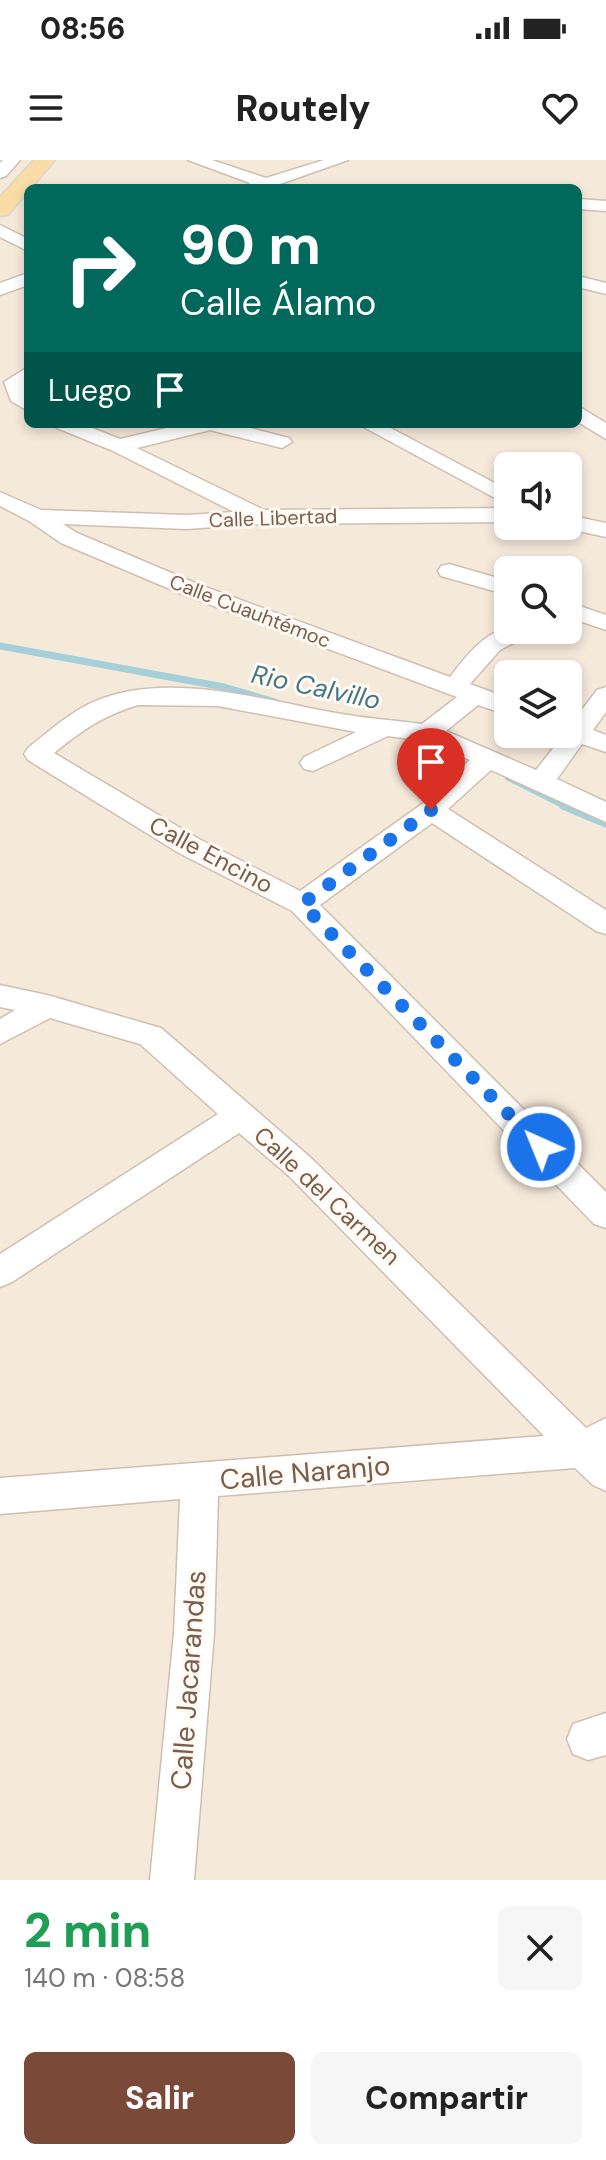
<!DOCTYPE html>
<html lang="es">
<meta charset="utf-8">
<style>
:root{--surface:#fff;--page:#f6f6f6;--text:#222;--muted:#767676;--accent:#7a4938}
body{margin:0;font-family:"DM Sans",sans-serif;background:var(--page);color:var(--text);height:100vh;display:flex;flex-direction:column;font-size:30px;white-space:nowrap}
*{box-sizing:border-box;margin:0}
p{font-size:26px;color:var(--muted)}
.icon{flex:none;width:44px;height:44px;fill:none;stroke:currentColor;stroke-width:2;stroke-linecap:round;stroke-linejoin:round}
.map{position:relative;height:1720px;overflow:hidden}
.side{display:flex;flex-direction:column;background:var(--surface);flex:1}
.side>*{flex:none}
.hud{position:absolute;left:24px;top:24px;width:558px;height:244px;border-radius:12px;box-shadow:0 4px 12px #0003;background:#00695c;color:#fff;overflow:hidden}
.buttons{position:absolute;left:494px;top:292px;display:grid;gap:16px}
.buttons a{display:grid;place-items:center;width:88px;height:88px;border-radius:12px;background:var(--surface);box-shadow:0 4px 12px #0003;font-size:40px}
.pin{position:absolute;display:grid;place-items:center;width:68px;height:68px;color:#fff;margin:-82px -34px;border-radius:50% 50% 50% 0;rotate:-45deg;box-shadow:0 0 8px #0007}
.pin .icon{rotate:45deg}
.me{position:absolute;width:88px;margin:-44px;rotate:316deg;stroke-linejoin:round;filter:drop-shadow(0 0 6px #0008)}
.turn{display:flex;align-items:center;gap:28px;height:168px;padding:0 24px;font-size:36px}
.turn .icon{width:104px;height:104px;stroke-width:2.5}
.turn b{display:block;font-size:56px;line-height:68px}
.then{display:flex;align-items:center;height:76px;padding:0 24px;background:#0003;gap:16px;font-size:30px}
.round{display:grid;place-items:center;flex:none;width:84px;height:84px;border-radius:12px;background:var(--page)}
.headline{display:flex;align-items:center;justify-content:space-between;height:136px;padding:0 24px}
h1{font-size:48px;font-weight:800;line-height:60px;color:#1e9e55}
.cta{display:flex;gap:16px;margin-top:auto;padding:16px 24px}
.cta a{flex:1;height:92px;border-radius:12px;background:var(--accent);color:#fff;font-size:32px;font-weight:800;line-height:92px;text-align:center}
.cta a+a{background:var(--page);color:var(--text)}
.status{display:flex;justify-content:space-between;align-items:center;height:56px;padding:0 40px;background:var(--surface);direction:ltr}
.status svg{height:22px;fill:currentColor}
header{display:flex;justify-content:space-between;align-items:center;height:104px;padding:0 24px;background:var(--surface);font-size:36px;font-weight:800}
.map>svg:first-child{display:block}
.residential{fill:#f5e9da;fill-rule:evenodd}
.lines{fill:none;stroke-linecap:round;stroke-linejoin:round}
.stream-far1{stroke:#a5cfd9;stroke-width:7}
.stream{stroke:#a5cfd9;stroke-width:9}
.minor-casing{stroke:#d0bfb0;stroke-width:3}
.major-casing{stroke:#dcd5d1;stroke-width:3}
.minor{fill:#fff;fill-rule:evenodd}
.major{fill:#fadda6;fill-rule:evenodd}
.route{stroke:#1a73e8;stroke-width:14;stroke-dasharray:0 25.2}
.labels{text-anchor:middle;stroke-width:6;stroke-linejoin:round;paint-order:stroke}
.far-street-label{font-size:20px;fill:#795e4d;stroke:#fffaf3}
.street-label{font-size:24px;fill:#795e4d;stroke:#fffaf3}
.water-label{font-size:26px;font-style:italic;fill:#437785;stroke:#fffaf3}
.near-street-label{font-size:28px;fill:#795e4d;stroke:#fffaf3}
</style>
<div class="status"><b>08:56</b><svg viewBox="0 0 49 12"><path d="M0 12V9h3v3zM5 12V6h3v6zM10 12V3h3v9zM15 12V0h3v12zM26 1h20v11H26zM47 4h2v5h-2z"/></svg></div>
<header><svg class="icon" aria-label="menu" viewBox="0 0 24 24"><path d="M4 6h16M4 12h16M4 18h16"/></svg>Routely<svg class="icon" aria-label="heart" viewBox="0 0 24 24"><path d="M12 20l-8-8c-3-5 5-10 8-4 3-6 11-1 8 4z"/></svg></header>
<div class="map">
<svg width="606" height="1720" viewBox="0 0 606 1720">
<rect width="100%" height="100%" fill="#fdf7ec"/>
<path class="residential" d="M15,0H606V1720H0V17ZM28,28H578V264H28ZM508,306H568V366H508ZM508,410H568V470H508ZM508,514H568V574H508Z"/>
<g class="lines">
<path class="stream-far1" d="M0,486L224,527L275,542
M508,617L568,647"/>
<path class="stream" d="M563,645L606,663"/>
<g class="minor-casing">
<path id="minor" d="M3,0H20L6,16L0,18V3Z
M188,0H212L266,18L324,0H348L280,24V28H244L250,23Z
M578,39L606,41V51L578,49Z
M0,65L28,79V91L0,77Z
M28,113V125L0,135V123Z
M578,116L606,123V134L578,127Z
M28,207V222L24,224L28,251L11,241L4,222Z
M578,246L606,263V279L578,262Z
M54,264H82L120,279L184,264H235L289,278L292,282L282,288L210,270L137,288L264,350L508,348V362L260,364L186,369L63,364L77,373L200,425L450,517C466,496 482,475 508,467V470H533L529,475L500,490L470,524L508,538V555L478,545L446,571L536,610L562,577L558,574H568V562L572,563L597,530L606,527V552L593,570L606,575V592L582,584L557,619L606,642V662L491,610L448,649L606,750V774L596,771L432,663L320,745L606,1032V1068L594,1064L292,751L179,693L28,600L24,594L28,588C49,571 69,553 93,542C164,511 257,538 330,552C361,558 391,560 422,564L457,537L184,435L61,383L29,361L0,346V332L41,350L186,355L234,352L111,290L57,268ZM138,545L218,546L356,572L304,597L300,603L304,609L313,611L388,576L424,581L470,600L422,644L300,731L199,679L54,593C81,571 104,555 138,545Z
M358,264H383L508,330V345Z
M568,355L606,363V377L560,367L568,366Z
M449,404L508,421V435L441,416L438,411L441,406Z
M568,442L606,455V470L568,457Z
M0,825L47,835L161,868L311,998L586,1268L606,1258V1331L593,1325L575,1308L218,1336L214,1473L194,1720H150L174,1473L180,1339L0,1354V1318L544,1276L289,1016L239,973L12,1122L0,1127V1094L218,954L140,884L50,858L0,884V859L15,850L0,847Z
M606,1553V1595L588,1600L573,1594L567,1579L573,1564Z"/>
</g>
<g class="major-casing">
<path id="major" d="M34,0H55L8,55L0,56V37Z"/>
</g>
<use href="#minor" class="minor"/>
<use href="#major" class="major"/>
</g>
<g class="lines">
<path class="route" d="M431,650L302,744L541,987"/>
</g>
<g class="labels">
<g class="far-street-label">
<text transform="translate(273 358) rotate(-2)" y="7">Calle Libertad</text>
<text transform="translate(250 451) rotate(21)" y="7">Calle Cuauhtémoc</text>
</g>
<g class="street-label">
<text transform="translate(211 695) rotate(28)" y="8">Calle Encino</text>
<text transform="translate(327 1036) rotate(43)" y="8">Calle del Carmen</text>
</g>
<g class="water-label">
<text transform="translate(316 527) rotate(12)" y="9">Rio Calvillo</text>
</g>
<g class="near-street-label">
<text transform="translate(305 1312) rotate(-5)" y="10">Calle Naranjo</text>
<text transform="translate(188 1520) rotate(-86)" y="10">Calle Jacarandas</text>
</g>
</g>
</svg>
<div class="buttons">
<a><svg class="icon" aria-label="sound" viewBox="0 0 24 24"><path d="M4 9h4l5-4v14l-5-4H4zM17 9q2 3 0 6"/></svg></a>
<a><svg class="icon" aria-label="search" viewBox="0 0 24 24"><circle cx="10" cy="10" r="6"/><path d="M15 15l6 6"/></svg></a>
<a><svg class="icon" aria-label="layers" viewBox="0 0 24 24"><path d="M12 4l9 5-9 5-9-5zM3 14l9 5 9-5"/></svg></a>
</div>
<div class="pin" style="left:431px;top:650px;background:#d93025"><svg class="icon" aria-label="arrive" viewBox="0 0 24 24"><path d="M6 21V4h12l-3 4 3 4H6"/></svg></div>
<svg class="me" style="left:541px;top:987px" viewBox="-20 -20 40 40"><circle r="17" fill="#1a73e8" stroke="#fff" stroke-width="3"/><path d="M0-11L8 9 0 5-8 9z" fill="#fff"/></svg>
<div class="hud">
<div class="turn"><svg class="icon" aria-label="right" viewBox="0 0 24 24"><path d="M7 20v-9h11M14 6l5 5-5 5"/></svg><div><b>90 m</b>Calle Álamo</div></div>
<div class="then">Luego<svg class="icon" aria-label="arrive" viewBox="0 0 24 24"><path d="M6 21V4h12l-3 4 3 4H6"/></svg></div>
</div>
</div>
<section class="side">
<div class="headline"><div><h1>2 min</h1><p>140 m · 08:58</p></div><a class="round"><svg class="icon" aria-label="close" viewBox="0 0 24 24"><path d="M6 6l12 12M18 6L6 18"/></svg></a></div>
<div class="cta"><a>Salir</a><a>Compartir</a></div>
</section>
